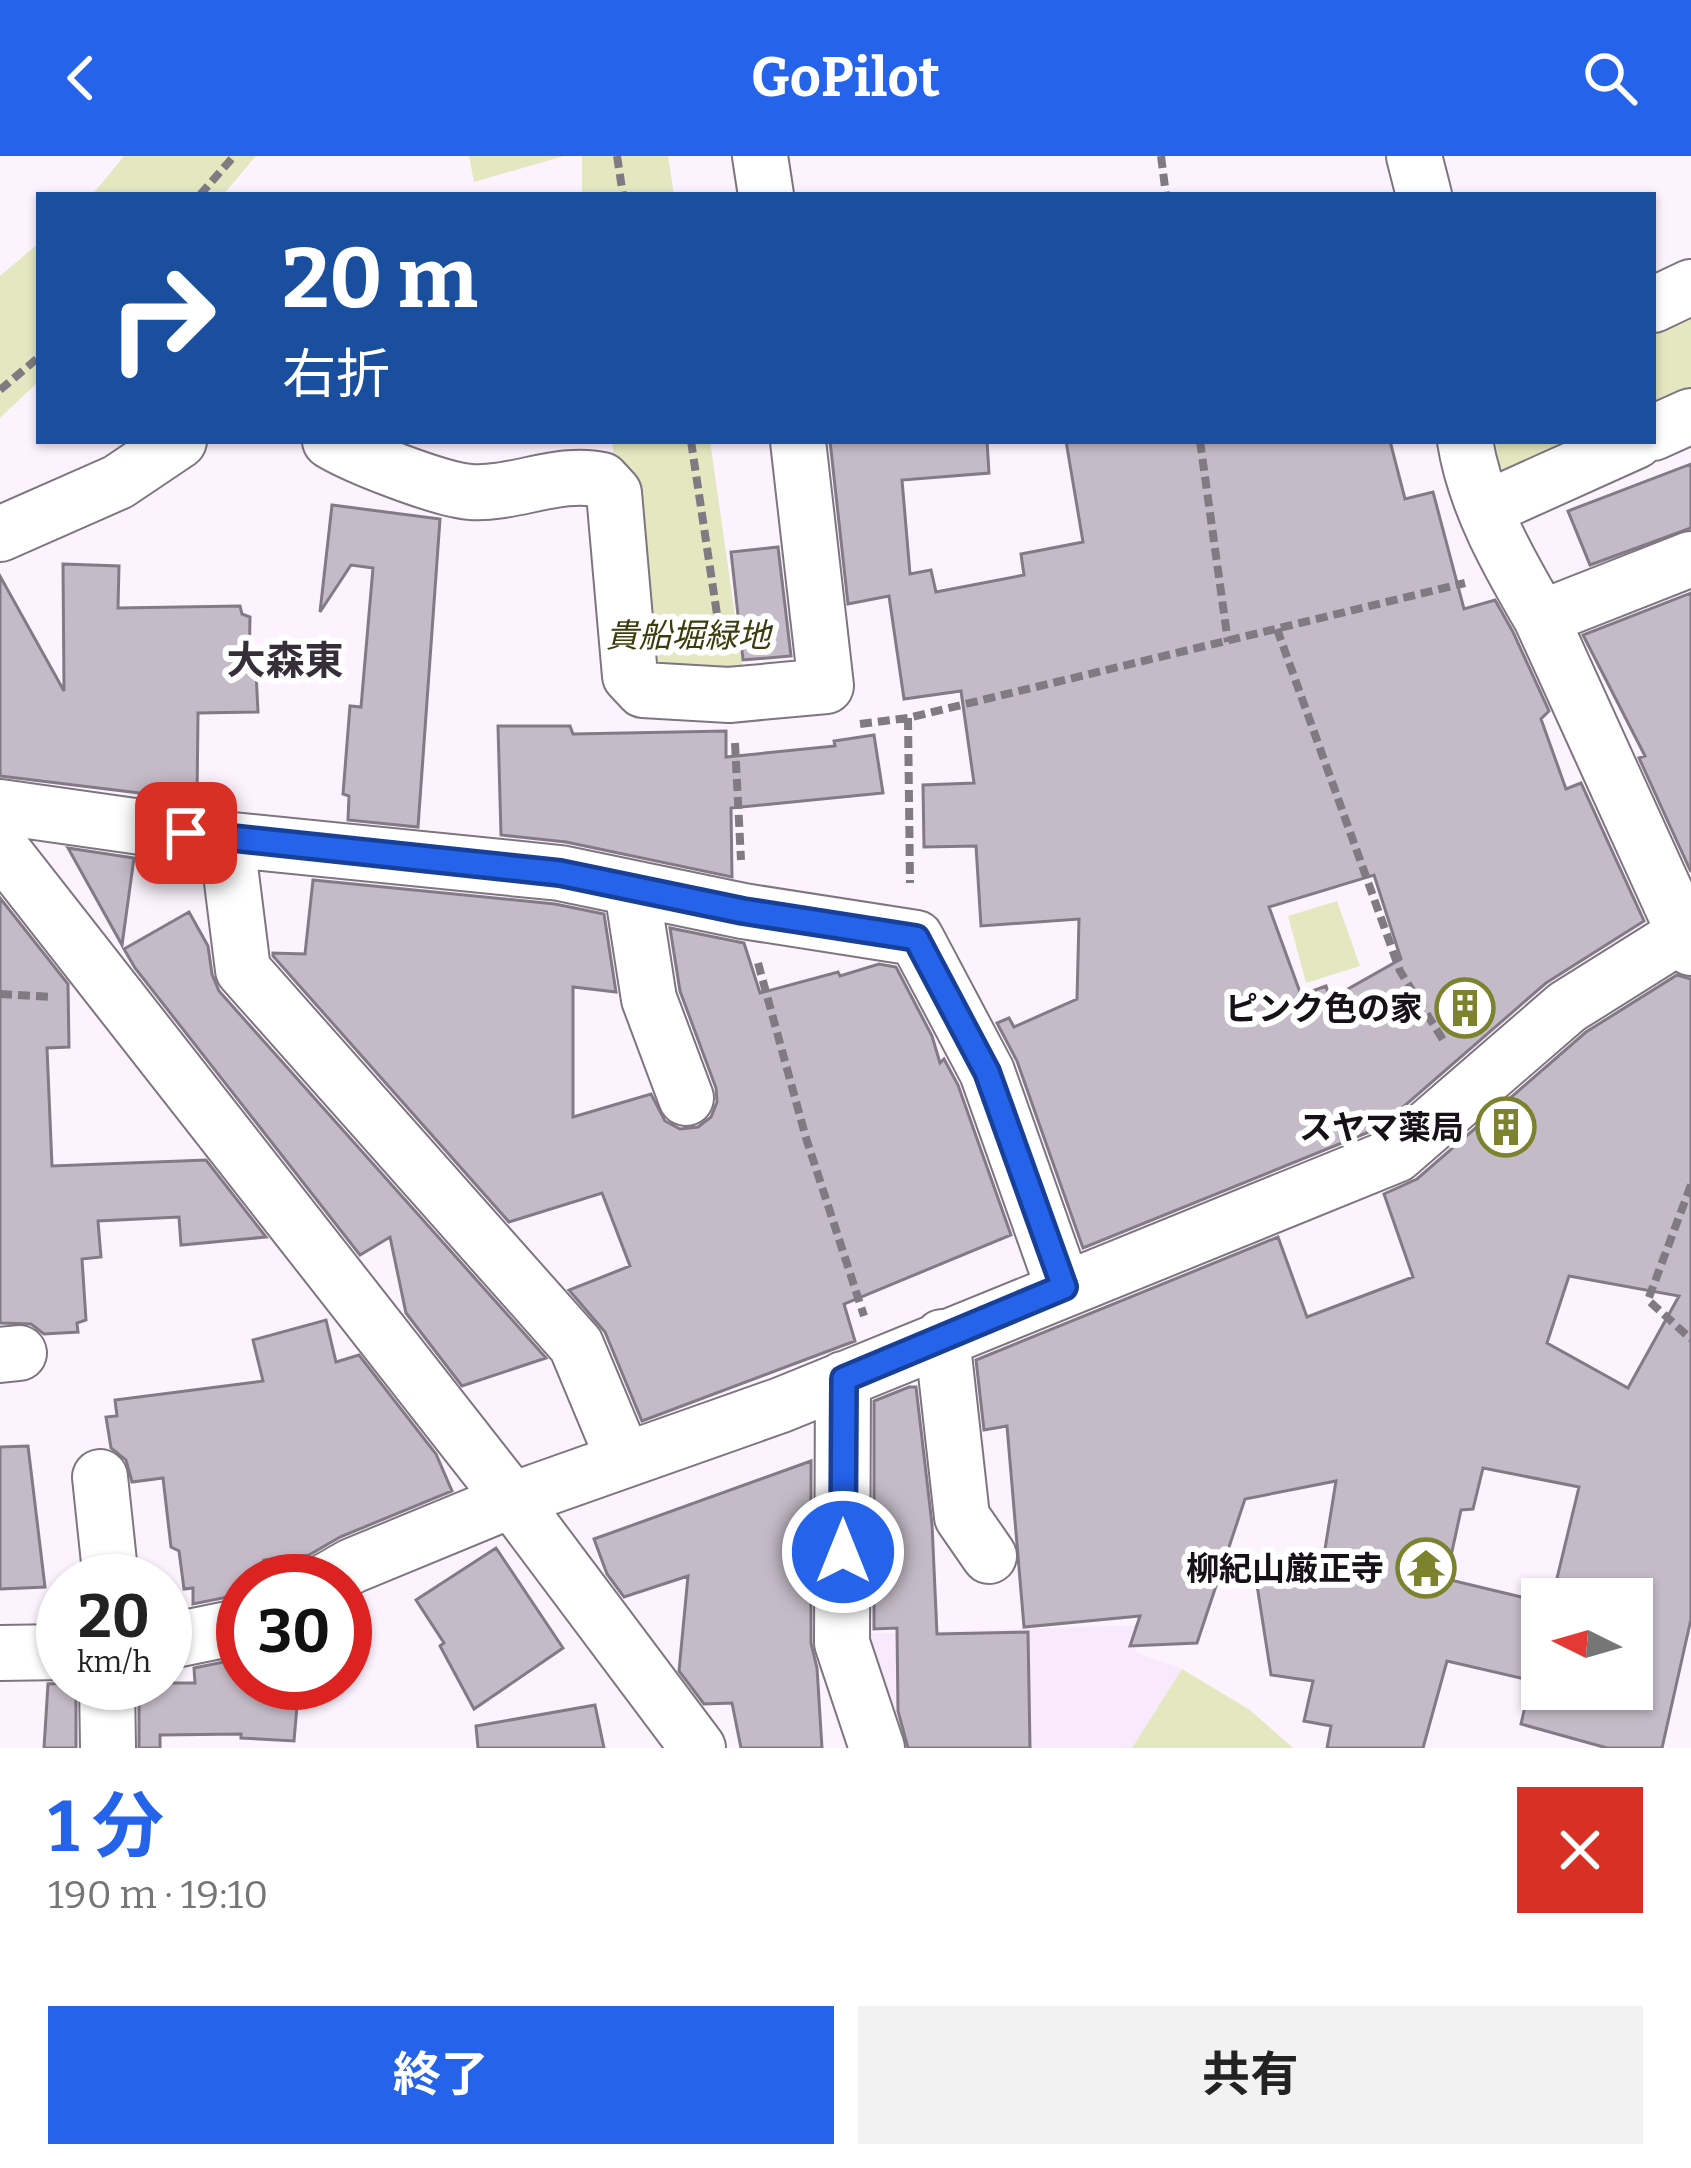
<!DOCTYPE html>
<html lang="ja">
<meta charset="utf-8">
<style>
:root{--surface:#fff;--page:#f2f2f2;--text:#222;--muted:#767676;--accent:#2563eb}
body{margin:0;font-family:Bitter,"Noto Sans JP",serif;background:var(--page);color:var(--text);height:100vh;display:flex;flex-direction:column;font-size:45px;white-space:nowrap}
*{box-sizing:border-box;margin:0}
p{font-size:39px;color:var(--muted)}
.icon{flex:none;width:66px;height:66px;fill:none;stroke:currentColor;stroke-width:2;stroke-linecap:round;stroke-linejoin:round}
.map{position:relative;height:1592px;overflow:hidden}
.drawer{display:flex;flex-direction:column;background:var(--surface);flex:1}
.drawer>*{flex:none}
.hud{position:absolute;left:36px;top:36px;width:1620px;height:252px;border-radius:0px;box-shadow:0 3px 9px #0004;background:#1a4fa0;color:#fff;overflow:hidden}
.needle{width:78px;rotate:275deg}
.fabs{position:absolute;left:1521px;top:1422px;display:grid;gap:24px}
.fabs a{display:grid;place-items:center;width:132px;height:132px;border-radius:0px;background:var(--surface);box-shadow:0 3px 9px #0004;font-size:60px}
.speed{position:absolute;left:36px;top:1398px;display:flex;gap:24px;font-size:60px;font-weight:700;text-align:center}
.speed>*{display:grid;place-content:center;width:156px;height:156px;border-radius:50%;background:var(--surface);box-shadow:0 3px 9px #0004;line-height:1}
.speed small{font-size:30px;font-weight:400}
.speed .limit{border:18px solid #d22;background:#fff;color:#111}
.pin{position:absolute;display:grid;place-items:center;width:102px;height:102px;color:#fff;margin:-51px;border-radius:24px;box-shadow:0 6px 18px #0006}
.me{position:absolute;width:132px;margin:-66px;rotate:0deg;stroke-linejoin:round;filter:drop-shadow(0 0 9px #0008)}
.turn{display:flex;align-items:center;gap:42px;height:252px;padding:0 48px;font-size:54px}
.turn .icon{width:156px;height:156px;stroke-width:2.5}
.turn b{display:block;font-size:84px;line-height:102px}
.round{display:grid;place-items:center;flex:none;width:126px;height:126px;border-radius:0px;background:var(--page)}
.summary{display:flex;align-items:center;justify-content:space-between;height:204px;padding:0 48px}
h1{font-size:72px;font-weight:700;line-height:90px;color:var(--accent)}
.primary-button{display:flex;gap:24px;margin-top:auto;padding:24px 48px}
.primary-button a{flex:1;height:138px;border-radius:0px;background:var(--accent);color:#fff;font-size:48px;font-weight:700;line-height:138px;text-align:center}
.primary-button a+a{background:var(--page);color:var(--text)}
header{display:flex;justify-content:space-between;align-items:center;height:156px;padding:0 48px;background:var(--accent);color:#fff;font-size:54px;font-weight:700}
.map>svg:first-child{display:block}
.built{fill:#f8e9fd}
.green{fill:#e4e8c0}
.building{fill:#c5bbc8;stroke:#837a86;stroke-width:3;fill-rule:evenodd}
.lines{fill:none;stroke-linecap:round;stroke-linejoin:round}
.minor-casing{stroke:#7e7581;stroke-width:58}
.path{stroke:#807a82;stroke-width:8;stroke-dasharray:12 6;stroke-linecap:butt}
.minor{stroke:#fff;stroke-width:54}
.route-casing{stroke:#184099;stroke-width:30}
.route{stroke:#2563eb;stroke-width:21}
.labels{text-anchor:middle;stroke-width:12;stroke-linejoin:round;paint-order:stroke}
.park-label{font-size:33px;font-style:italic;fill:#3b3e0c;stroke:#fff}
.poi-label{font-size:33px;font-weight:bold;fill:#161217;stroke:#fff;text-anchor:end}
.quarter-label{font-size:39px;font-weight:bold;fill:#362e39;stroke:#fff}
</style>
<header><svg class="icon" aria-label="back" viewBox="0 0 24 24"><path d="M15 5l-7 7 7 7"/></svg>GoPilot<svg class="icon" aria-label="search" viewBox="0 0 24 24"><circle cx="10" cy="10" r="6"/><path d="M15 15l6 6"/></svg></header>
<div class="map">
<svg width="1691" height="1592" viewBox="0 0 1691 1592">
<rect width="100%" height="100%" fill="#fcf3fe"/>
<path class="built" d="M1143,1469L1135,1496L1182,1513L1132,1592H893L857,1478Z"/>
<path class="green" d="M124,0H256L223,39H92Z
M469,0H564L474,26Z
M582,0H668L674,39H582Z
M39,87V225L0,262V120Z
M1691,144V248L1653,265V162Z
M612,285H710L745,529L642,515Z
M1496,285H1608L1522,323L1498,311Z
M1337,745L1360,810L1306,827L1288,760Z
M1182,1513L1250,1554L1293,1592H1132Z"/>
<path class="building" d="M830,285H987L989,317L902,324L910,418L931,414L936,436L1024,419L1021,398L1083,386L1066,285H1390L1405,343L1433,336L1464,453L1495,444L1513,476L1549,555L1541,563L1566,633L1581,627L1644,765L1546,827L1379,972L1083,1092L1017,905L997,867L1009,862L1014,871L1077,843L1079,763L981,770L976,690L924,691L923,629L974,627L961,535L904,543L889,440L848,448ZM1374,719L1401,803L1330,843L1326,830L1301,839L1269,751Z
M1691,308V372L1590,409L1568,355Z
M332,349L440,363L418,671L348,664L349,640L343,638L350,550L361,551L373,412L351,409L320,456Z
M778,391L791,500L743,504L731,396Z
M63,408L119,410L118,452L240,450L242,458L250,461L249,514L256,516L258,556L198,557L197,644L0,620V420L64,535Z
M1691,437V716L1639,602L1645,600L1583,479Z
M498,570H570L573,578L726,575V601L835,590L834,585L874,579L883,637L731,652L732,721L566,686L501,679Z
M68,692L134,702L122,789Z
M313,724L555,748L604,758L616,836L573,831V961L651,938L665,965L680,973L698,971L711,961L717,946L716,932L680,835L670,772L744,787L760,837L838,816L840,820L879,808L896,811L932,880L940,907L944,903L958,929L1011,1079L844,1148L855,1185L642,1265L605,1176L569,1134L630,1110L602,1037L509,1066L273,800V797L305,798Z
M0,742L68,828L69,891L47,892L52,1010L206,1004L266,1081L181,1089L179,1061L98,1065L101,1101L82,1103L86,1164L77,1167L78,1176L44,1178L31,1168L0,1167Z
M189,756L208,790L212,818L219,835L546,1202L462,1230L406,1157L390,1081L360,1099L135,812L124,793Z
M1677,819L1691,823V1463L1662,1592H1607L1521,1568L1529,1533H1632V1443H1552L1579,1331L1483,1312L1473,1353L1461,1354L1446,1423L1542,1446V1527L1447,1505L1423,1592H1327L1331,1570L1304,1565L1313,1525L1271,1519L1254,1410L1320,1424L1336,1325L1245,1343L1197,1487L1130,1490L1140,1460L1024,1471L1007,1270L984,1274L976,1204L1278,1081L1307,1161L1413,1121L1384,1038L1417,1023L1586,876ZM1569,1120L1679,1140L1628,1232L1547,1187Z
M326,1164L336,1206L359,1199L436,1298L452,1335L340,1381L309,1399L264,1404L249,1425H243L238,1439L193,1448V1432L184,1433L179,1395L171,1391L163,1322L132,1326L126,1304L111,1292L106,1261L117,1260L115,1244L263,1225L253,1184Z
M909,1231H916L932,1368L937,1478L1028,1476L1030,1592H908L898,1555L897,1472L874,1473V1245Z
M28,1290L45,1431L0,1433V1291Z
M811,1305V1487L817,1512L822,1592H741L732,1547L704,1548L679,1515L688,1420L624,1441L607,1418L594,1383Z
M496,1392L563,1492L474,1553L440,1490L444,1487L416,1444Z
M243,1502V1527H299L294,1585L241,1582V1578L160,1579V1592H139V1527H195L194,1512Z
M66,1527H76V1592H44L48,1528Z
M595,1549L604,1592H478L476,1570Z"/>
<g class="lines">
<g class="minor-casing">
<path id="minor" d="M760,0L766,39
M1414,0L1424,39
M1653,149L1691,131
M1653,277L1691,260
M330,285C356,301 441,334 471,336C513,339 560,314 602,324L614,337L630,520L643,534L729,539L826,530L798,285
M1465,285C1475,348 1509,407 1541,462L1691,792
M1485,353L1636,285
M0,378L118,326L179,285
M1541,462L1691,403
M0,651L233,684L560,717L743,755L916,782L987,916L1063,1131
M233,684L230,710L243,814L576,1189L624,1304
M0,691L512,1344L698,1592
M632,734L649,843L686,942
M942,1181L962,1361L989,1400
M0,1199L19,1197
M843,1223L842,1487L877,1592
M100,1321L111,1425
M326,1425L352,1410L512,1344L781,1249L1396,999L1567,851L1685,777
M165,1486L243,1470
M0,1497L63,1496
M107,1527L108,1592"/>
</g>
<path class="path" d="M617,0L623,39
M1161,0L1166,39
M200,39L234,0
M0,234L39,201
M691,285L721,485
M1200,285L1228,486
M1277,473L1400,815L1445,887
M908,562L910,727
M860,568L908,562L1465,427
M735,587L741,704
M758,807L806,982L864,1160
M0,838L52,841
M1691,1029L1648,1144L1691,1183"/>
<use href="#minor" class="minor"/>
</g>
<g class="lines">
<g class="route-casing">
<path id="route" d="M186,677L560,717L743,755L916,782L987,916L1064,1131L844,1223L843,1396"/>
</g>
<use href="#route" class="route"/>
</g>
<defs>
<g id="building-ring" transform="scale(3)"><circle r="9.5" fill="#fff" stroke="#7c822d" stroke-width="1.5"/><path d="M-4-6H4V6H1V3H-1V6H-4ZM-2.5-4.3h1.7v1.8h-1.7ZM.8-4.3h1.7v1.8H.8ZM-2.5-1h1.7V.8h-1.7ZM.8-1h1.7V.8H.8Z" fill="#7c822d"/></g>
<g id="temple-ring" transform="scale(3)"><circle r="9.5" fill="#fff" stroke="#7c822d" stroke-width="1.5"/><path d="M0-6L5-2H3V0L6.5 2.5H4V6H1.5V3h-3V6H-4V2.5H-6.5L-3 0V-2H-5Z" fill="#7c822d"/></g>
</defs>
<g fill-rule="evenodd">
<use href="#building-ring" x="1465" y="852"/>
<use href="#building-ring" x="1506" y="971"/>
<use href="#temple-ring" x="1426" y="1412"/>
</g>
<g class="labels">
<g class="park-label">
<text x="688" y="491">貴船堀緑地</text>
</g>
<g class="poi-label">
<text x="1423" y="864">ピンク色の家</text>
<text x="1464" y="983">スヤマ薬局</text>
<text x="1384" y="1424">柳紀山厳正寺</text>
</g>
<g class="quarter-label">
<text x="285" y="518">大森東</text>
</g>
</g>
</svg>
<div class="fabs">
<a><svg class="needle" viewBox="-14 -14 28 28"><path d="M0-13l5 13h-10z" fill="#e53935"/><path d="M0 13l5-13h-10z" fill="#767676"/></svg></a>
</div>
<div class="speed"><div>20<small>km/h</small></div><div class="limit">30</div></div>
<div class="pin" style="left:186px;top:677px;background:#d93025"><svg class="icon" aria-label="arrive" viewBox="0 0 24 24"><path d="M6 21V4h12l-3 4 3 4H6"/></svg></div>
<svg class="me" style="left:843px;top:1396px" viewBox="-20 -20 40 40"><circle r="17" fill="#2563eb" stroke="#fff" stroke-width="3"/><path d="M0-11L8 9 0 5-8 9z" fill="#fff"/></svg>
<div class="hud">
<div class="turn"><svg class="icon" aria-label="right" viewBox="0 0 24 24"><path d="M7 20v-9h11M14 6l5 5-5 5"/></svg><div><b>20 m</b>右折</div></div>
</div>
</div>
<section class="drawer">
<div class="summary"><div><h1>1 分</h1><p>190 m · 19:10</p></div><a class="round" style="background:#d93025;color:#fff"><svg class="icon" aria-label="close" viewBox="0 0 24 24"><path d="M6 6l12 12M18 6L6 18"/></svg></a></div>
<div class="primary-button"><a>終了</a><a>共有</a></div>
</section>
